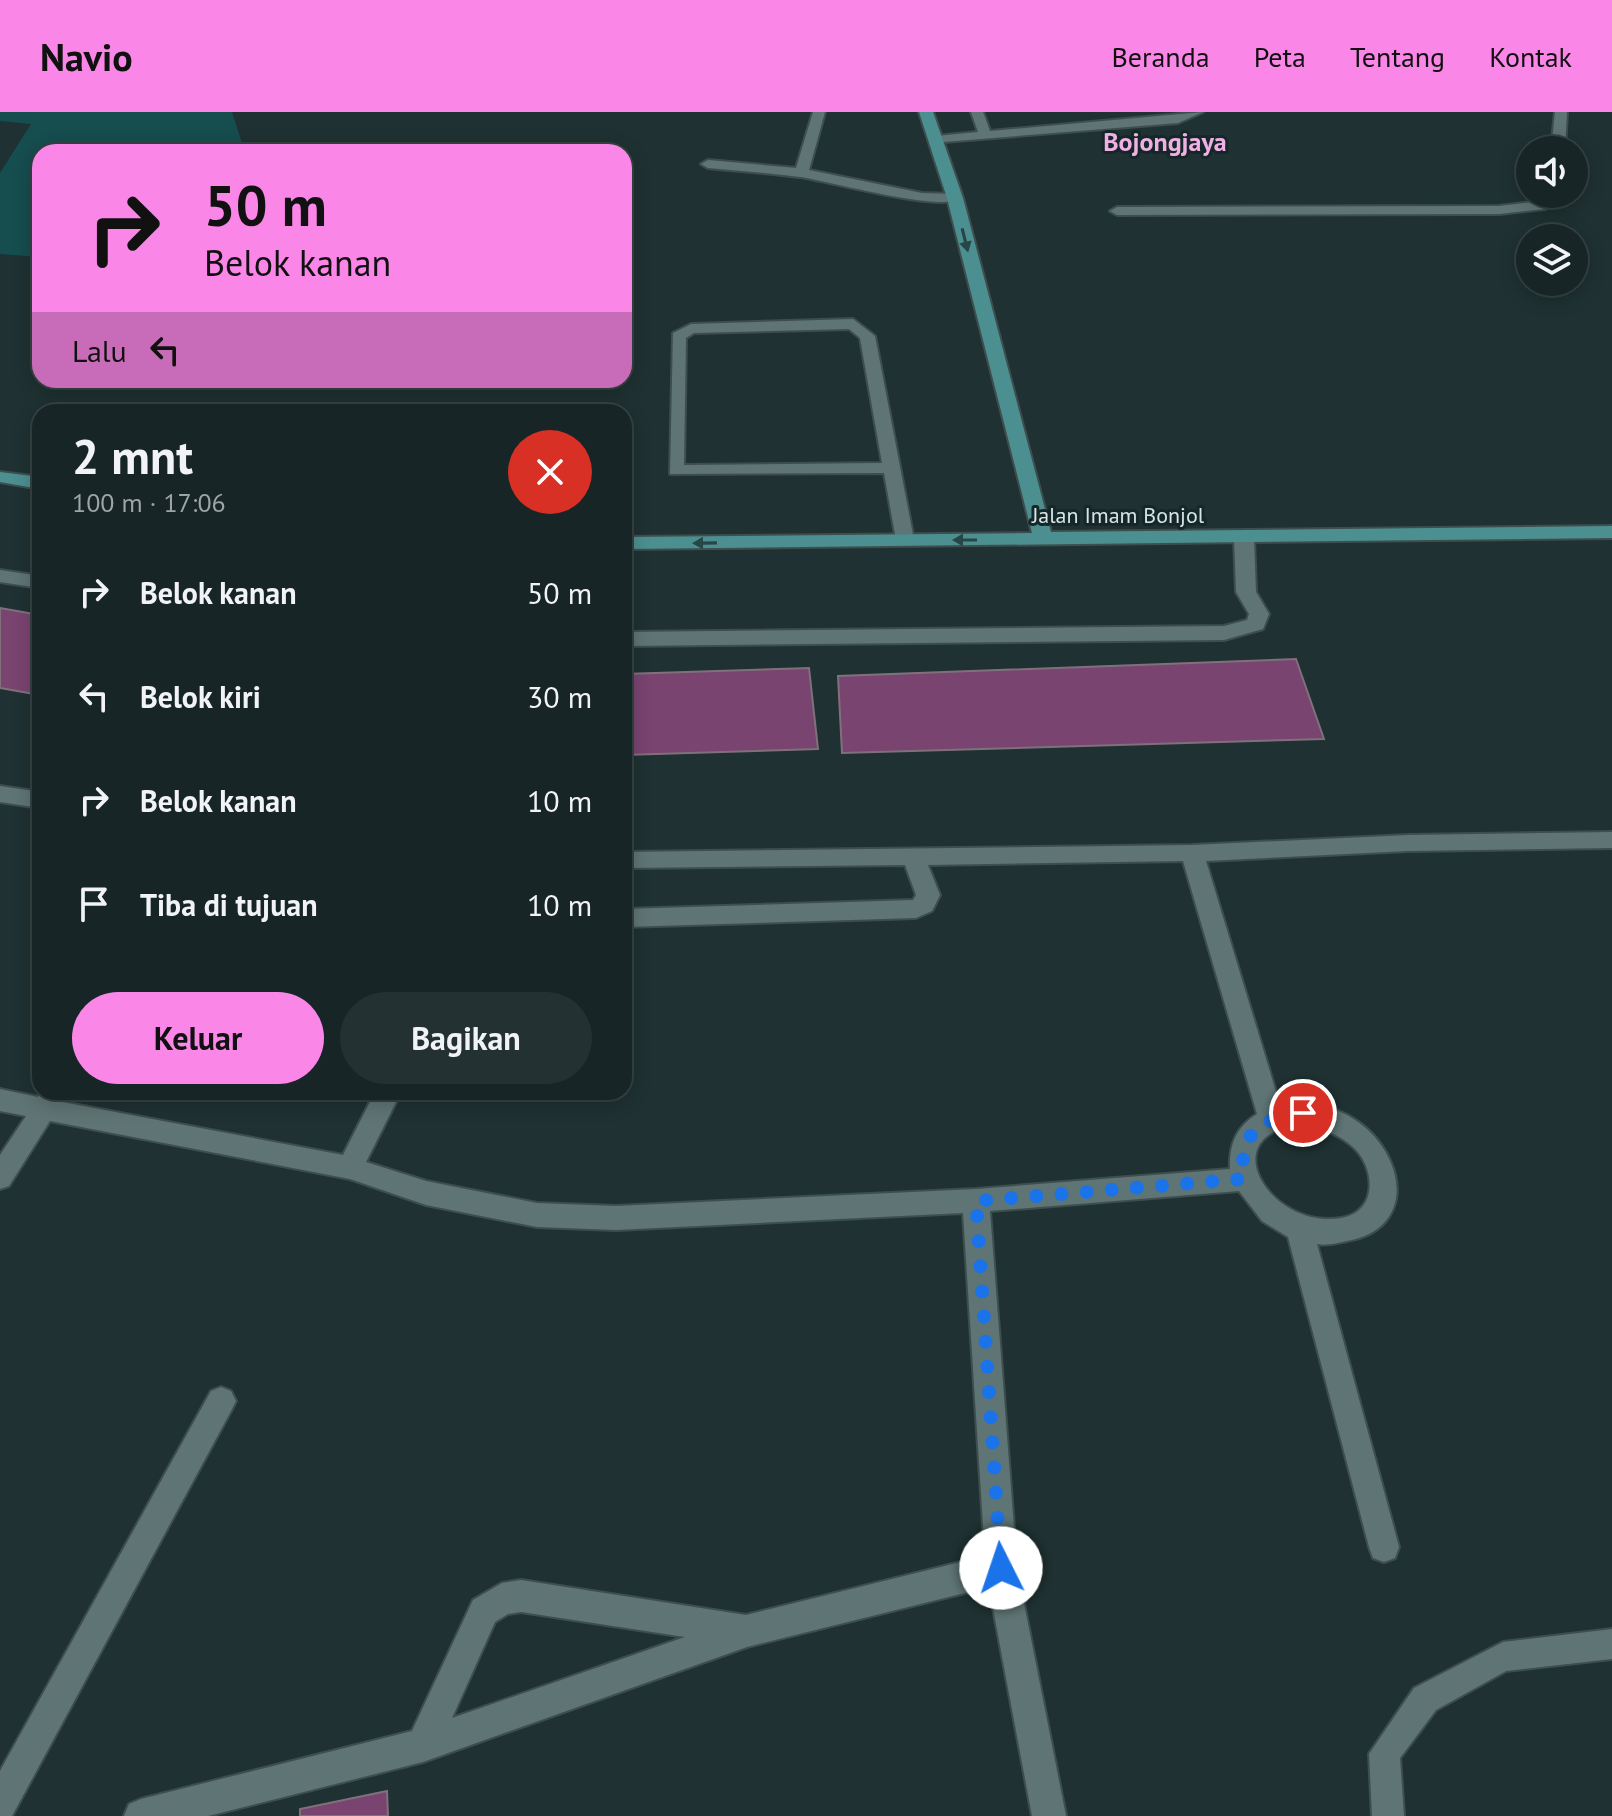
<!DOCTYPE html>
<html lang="id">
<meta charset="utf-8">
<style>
:root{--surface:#172526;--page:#243132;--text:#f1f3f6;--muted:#9ea5a7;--line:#364243;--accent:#fa87e8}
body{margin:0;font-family:"PT Sans",sans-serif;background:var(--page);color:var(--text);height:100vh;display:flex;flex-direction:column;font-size:30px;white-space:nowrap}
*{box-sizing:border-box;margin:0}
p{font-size:26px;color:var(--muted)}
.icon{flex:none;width:44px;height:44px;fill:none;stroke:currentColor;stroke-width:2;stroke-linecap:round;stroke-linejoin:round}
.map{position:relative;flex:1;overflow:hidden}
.side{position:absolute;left:32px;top:292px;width:600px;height:696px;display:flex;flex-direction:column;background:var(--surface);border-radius:24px;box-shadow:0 4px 20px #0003,0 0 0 2px var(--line)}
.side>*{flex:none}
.banner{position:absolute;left:32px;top:32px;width:600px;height:244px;border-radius:24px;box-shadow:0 4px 20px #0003,0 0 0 2px var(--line);background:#fa87e8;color:#111;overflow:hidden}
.fabs{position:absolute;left:1516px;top:24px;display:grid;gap:16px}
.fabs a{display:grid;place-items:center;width:72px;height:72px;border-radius:50%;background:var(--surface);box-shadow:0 4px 20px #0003,0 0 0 2px var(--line);font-size:40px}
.pin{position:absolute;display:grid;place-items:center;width:68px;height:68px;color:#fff;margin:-34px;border:4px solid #fff;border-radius:50%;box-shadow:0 2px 8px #0007}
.me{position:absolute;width:88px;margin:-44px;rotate:356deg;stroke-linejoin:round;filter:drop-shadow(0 0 6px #0008)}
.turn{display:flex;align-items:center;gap:28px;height:168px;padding:0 40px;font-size:36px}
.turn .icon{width:104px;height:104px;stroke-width:2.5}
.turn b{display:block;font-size:56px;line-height:68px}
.then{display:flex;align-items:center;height:76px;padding:0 40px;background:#0003;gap:16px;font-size:30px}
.round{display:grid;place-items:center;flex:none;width:84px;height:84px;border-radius:42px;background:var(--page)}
.overview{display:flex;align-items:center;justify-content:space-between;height:136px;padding:0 40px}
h1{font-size:48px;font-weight:700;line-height:60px}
.primary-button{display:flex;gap:16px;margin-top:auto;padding:16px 40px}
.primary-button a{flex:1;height:92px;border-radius:48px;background:var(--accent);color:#111;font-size:32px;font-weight:700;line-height:92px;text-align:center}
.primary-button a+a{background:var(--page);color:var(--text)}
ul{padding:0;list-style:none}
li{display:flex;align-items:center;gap:24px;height:104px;padding:0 40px}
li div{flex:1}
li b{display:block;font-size:30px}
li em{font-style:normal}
header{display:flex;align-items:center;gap:48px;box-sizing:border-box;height:112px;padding:0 40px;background:var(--accent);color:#111}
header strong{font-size:38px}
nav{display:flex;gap:44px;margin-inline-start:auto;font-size:28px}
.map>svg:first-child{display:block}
.green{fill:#164d4f}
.building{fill:#794470;stroke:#7f717c;stroke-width:2}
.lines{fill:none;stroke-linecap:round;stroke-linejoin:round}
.lane-casing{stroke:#3e4e4e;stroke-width:4}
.street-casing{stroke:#3e4e4e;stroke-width:4}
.primary-casing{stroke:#3e4e4e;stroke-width:4}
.lane{fill:#5f7474;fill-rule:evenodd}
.street{fill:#5f7474;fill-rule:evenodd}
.primary{fill:#4c8f91;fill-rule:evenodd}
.oneway{fill:#264648}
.route{stroke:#1a73e8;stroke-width:14;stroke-dasharray:0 25.2}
.labels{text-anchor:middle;stroke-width:6;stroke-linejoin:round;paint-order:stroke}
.far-street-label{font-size:22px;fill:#d9e5e5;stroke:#152728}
.far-quarter-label{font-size:26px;font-weight:bold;fill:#f0b0e4;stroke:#152728}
</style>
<header>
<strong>Navio</strong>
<nav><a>Beranda</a><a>Peta</a><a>Tentang</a><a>Kontak</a></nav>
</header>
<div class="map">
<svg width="1612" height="1704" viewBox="0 0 1612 1704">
<rect width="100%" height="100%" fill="#1f3132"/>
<path class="green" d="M0,0H232L242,31L399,40H40V145L0,142V61L31,12L0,9Z"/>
<path class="building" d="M0,496L40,503V583L0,576Z
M1296,547L1324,627L842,641L838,564Z
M809,556L818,637L624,643V562Z
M387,1679L388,1704H300V1697Z"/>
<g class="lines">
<g class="lane-casing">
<path id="lane" d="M813,0H825L809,58L922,81L955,82L962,86C943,101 829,69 800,65C769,61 739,59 708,56L701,52L708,48L796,56Z
M971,0H983L990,19L1203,0L1178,11L931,31L929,28L936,24L978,20Z
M1555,0H1567L1565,38H1551Z
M1550,82H1564L1561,90L1545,97L1499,102L1117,103L1110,99L1117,95L1499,94L1542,89Z
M853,207L875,224L914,428L911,432H899L896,428L884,361L670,362L673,221L691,212ZM849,217L860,226L882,351L684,353L686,226L694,221Z
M1612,1517V1547L1506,1559L1436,1598L1400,1646L1404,1704H1372L1369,1642L1414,1576L1503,1530Z"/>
</g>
<g class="street-casing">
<path id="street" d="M1244,420L1254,426L1256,480L1269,502L1263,517L1224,528L624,534V520L1224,514L1247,508L1249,502L1236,480L1234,426Z
M0,458L40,464V476L0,470Z
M0,674L40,680V696L0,690Z
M1612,720V736L1408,739L1206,749L1280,993C1385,974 1445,1112 1347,1129C1337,1131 1327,1134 1317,1132L1399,1435L1395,1446L1384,1450L1373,1446L1369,1435L1288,1125L1262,1109L1239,1079L990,1099L1017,1456L1066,1704H1032L989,1475L747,1535L423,1650L208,1704H124L129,1692L141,1687L412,1619L473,1488L502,1471L521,1468L746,1503L985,1444L963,1101L616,1118L537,1115L426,1093L350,1067L50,1009L9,1074L0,1077V1043L26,1004L0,999V977L38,985L41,980H67L62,990L343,1043L375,980H401L366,1050L426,1069L537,1091L616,1094L976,1077L1230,1057C1229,1033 1236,1015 1257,1002L1183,749L928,753L940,783L932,799L916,806L624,815V797L913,788L916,783L905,753L624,756V740L1192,733L1408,723ZM1303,1012C1321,1016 1339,1022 1353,1035C1376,1056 1378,1100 1341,1106C1270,1118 1210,1021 1303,1012ZM521,1500L685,1525L452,1606L495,1510L508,1502Z
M221,1275L231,1279L236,1289L231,1299L12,1704H0V1659L211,1279Z"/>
</g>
<g class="primary-casing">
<path id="primary" d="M919,0H933L963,86L1051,420L1612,414V426L624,437V425L1032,421L947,86Z
M0,360L40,365V377L0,370Z"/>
</g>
<use href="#lane" class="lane"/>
<use href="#street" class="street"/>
<use href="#primary" class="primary"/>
</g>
<defs><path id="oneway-solid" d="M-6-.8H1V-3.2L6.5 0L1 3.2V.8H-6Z" transform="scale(2)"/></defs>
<g class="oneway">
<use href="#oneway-solid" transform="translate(965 128) rotate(76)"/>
<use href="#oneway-solid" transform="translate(965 428) rotate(180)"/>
<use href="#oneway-solid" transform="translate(705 431) rotate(179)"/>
</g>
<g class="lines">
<path class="route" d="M1001,1456L976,1089L1243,1067C1240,1018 1259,1008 1303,1001"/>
</g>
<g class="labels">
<g class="far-street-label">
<text x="1118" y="411">Jalan Imam Bonjol</text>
</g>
<g class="far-quarter-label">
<text x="1165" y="39">Bojongjaya</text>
</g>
</g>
</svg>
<div class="fabs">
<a><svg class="icon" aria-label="sound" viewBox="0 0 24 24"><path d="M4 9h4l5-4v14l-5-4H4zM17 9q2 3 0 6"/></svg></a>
<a><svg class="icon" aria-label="layers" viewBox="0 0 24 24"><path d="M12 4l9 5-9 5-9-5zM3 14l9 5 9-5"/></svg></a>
</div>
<div class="pin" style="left:1303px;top:1001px;background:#d93025"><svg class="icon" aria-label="arrive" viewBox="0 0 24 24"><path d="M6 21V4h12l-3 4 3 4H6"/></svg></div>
<svg class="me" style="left:1001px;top:1456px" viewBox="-20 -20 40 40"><circle r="19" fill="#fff"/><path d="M0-13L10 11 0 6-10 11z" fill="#1a73e8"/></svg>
<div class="banner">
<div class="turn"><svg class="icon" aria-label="right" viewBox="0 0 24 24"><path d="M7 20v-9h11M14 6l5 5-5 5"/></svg><div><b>50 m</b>Belok kanan</div></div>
<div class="then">Lalu<svg class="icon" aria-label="left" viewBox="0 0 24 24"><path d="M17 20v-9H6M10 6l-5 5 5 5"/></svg></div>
</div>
<section class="side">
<div class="overview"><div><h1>2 mnt</h1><p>100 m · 17:06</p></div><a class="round" style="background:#d93025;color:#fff"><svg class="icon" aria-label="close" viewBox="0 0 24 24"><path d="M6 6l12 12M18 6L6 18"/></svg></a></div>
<ul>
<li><svg class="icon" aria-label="right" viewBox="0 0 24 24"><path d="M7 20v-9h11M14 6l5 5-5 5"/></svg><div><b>Belok kanan</b></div><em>50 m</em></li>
<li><svg class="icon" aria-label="left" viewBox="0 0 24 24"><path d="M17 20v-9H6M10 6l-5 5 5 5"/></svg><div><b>Belok kiri</b></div><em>30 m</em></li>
<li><svg class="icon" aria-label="right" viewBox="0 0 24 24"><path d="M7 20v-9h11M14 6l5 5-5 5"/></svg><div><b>Belok kanan</b></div><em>10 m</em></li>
<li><svg class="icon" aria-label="arrive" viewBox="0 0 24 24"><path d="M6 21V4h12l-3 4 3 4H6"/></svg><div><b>Tiba di tujuan</b></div><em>10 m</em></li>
</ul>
<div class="primary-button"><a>Keluar</a><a>Bagikan</a></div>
</section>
</div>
